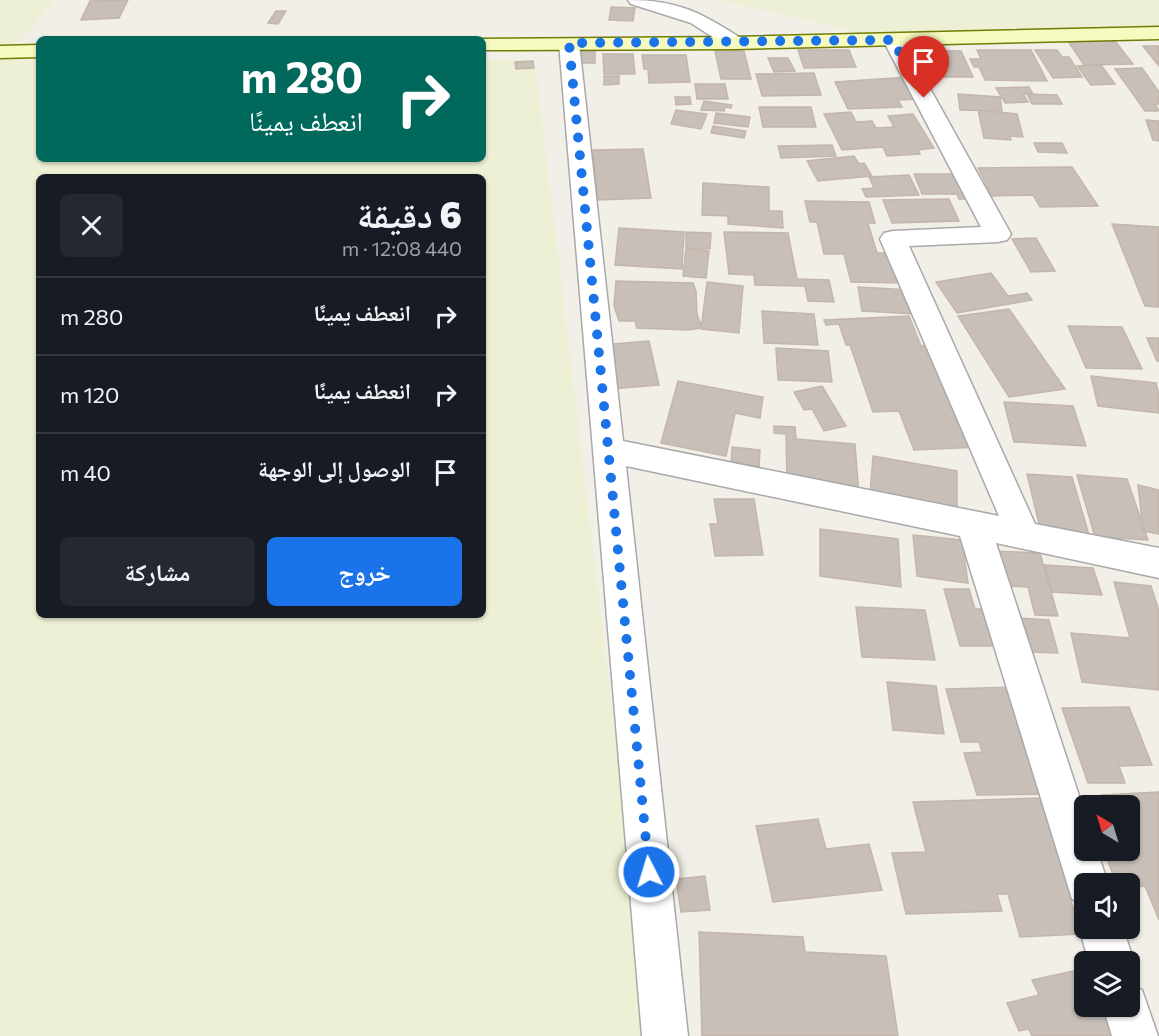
<!DOCTYPE html>
<html lang="ar">
<meta charset="utf-8">
<style>
:root{--surface:#171b24;--page:#242831;--text:#f1f3f6;--muted:#9ea1a6;--line:#363941;--accent:#1a73e8}
body{margin:0;font-family:Commissioner,"Noto Naskh Arabic",sans-serif;background:var(--page);color:var(--text);direction:rtl;height:100vh;display:flex;flex-direction:column;font-size:22px;white-space:nowrap}
*{box-sizing:border-box;margin:0}
p{font-size:20px;color:var(--muted)}
.icon{flex:none;width:33px;height:33px;fill:none;stroke:currentColor;stroke-width:2;stroke-linecap:round;stroke-linejoin:round}
.map{position:relative;flex:1;overflow:hidden;direction:ltr}
.details{position:absolute;left:36px;top:174px;width:450px;height:444px;display:flex;flex-direction:column;background:var(--surface);border-radius:9px;box-shadow:0 2px 4px #0004;direction:rtl}
.details>*{flex:none}
.banner{position:absolute;left:36px;top:36px;width:450px;height:126px;border-radius:9px;box-shadow:0 2px 4px #0004;direction:rtl;background:#00695c;color:#fff;overflow:hidden}
.needle{width:39px;rotate:322deg}
.tools{position:absolute;left:1074px;top:795px;display:grid;gap:12px}
.tools a{display:grid;place-items:center;width:66px;height:66px;border-radius:9px;background:var(--surface);box-shadow:0 2px 4px #0004;font-size:30px}
.pin{position:absolute;display:grid;place-items:center;width:51px;height:51px;color:#fff;margin:-62px -26px;border-radius:50% 50% 50% 0;rotate:-45deg;box-shadow:0 0 6px #0007}
.pin .icon{rotate:45deg}
.me{position:absolute;width:66px;margin:-33px;rotate:355deg;stroke-linejoin:round;filter:drop-shadow(0 0 4px #0008)}
.turn{display:flex;align-items:center;gap:21px;height:126px;padding:0 24px;font-size:27px}
.turn .icon{width:78px;height:78px;stroke-width:2.5}
.turn b{display:block;font-size:42px;line-height:51px}
.round{display:grid;place-items:center;flex:none;width:63px;height:63px;border-radius:9px;background:var(--page)}
.headline{display:flex;align-items:center;justify-content:space-between;height:102px;padding:0 24px}
h1{font-size:36px;font-weight:800;line-height:45px}
.cta{display:flex;gap:12px;margin-top:auto;padding:12px 24px}
.cta a{flex:1;height:69px;border-radius:9px;background:var(--accent);color:#fff;font-size:24px;font-weight:800;line-height:69px;text-align:center}
.cta a+a{background:var(--page);color:var(--text)}
ul{padding:0;list-style:none}
li{display:flex;align-items:center;gap:18px;height:78px;padding:0 24px;border-top:2px solid var(--line)}
li div{flex:1}
li b{display:block;font-size:22px}
li em{font-style:normal}
.map>svg:first-child{display:block}
.farmland{fill:#eef0d5;fill-rule:evenodd}
.building{fill:#c7bfb8;stroke:#c4b6ab;stroke-width:1.5}
.lines{fill:none;stroke-linecap:round;stroke-linejoin:round}
.street-casing{stroke:#a9a9a9;stroke-width:3}
.secondary-casing{stroke:#707d05;stroke-width:3}
.street{fill:#fff;fill-rule:evenodd}
.secondary{fill:#f7fabf;fill-rule:evenodd}
.route{stroke:#1a73e8;stroke-width:10;stroke-dasharray:0 18}
</style>
<div class="map">
<svg width="1159" height="1036" viewBox="0 0 1159 1036">
<rect width="100%" height="100%" fill="#f2efe9"/>
<path class="farmland" d="M0,0H56L10,51H39V159H483V59L535,60L651,1036H0ZM39,177H483V615H39Z
M718,0H1159V33L893,40Z"/>
<path class="building" d="M128,0L119,18L81,20L90,1Z
M611,7L635,8L633,21L609,20Z
M276,11H286L278,24L268,23Z
M1068,41H1115L1133,64L1084,65Z
M1143,46H1159V66Z
M798,50H849L856,67L804,68Z
M913,50L961,51L973,77H923Z
M977,50H1031L1047,81L985,80L979,67H974L970,59H981Z
M1035,50H1057L1062,57H1069L1082,77L1053,78Z
M595,51V63H573V52Z
M715,51H744L751,79H721Z
M603,54H633L635,74H604Z
M642,55H686L690,82L649,83L648,69H644Z
M768,58H788L795,71L774,72Z
M533,61L534,68L516,69L515,62Z
M1101,65L1115,84L1091,85L1077,66Z
M1142,68L1159,92V104H1155L1159,111H1145L1115,69Z
M814,73L821,95L762,96L756,74Z
M604,76H619V84L604,85Z
M909,77L922,99L898,100L902,107L848,109L835,82Z
M695,84H725L728,99H697Z
M1029,87L1033,94H1023L1028,102L1005,103L996,88Z
M958,94L1000,97L1002,111L960,110Z
M1027,94L1057,95L1062,104H1032Z
M675,97H690L691,104L676,105Z
M704,101L732,105L731,108L725,107L724,111L701,110Z
M759,107H811L816,127H763Z
M676,110L707,114L701,129L671,124Z
M978,110L1017,114L1023,137L1010,136L1011,140L984,138Z
M851,112L856,122L872,121L876,128L894,127L888,116L913,114L934,148L918,150L920,154L887,156L883,147L842,150L824,114Z
M716,113L750,117L748,127L714,123Z
M1146,120L1159,121V141L1153,140Z
M713,126L746,131L744,138L711,133Z
M1034,143H1062L1067,153L1038,152Z
M832,145L836,156L781,158L778,146Z
M643,149L651,198L598,200L593,150Z
M854,156L859,164L864,163L872,176L818,181L807,161Z
M1072,167L1098,206L1040,207L1033,195L992,196L978,168Z
M914,174H963L973,199H959L957,194H922Z
M909,175L919,195L866,197L862,189L874,188L869,177Z
M703,183L769,187V211H782L783,228L728,224V216L702,215Z
M949,199L959,221L892,223L883,200Z
M805,201L869,202L875,223H868L877,253H898L907,283L851,282L844,254H824L817,222H810Z
M1112,224L1159,227V307L1145,306Z
M619,228L684,232L682,269L615,265Z
M686,232L711,233L710,249L686,248Z
M724,232L788,233L797,279L829,280L834,302L808,301L805,286L755,285L754,275L729,274Z
M1036,238L1055,271L1031,272L1012,239Z
M686,249L709,251L706,278L683,276Z
M991,273L1008,296L1027,293L1032,300L957,313L936,282Z
M616,281L693,283L696,291L697,314L702,328L688,330L637,328L635,321H619L614,306Z
M707,282L743,286L739,333L701,329Z
M858,287L911,290L916,314L862,311Z
M1009,309L1065,389L1009,397L958,316Z
M762,311L814,314L818,345L764,343Z
M909,316L921,346L937,345L980,447L914,450L899,411L873,412L850,345H846L839,324L826,325L824,320Z
M1068,326L1122,327L1142,369L1086,368Z
M1147,338H1159V361H1157Z
M649,341L659,385L610,389L601,345Z
M776,348L828,351L832,382L778,380Z
M1091,376L1156,383L1159,395V413L1098,406Z
M678,381L763,397L760,418L735,413L726,456L661,443Z
M822,386L846,426L824,431L812,409L804,410L794,392Z
M1004,402L1073,406L1086,446L1014,442Z
M774,426L795,427L796,439L855,444L859,496L787,479L786,434L774,433Z
M732,447L760,450L759,468L731,465Z
M873,456L957,471V512L870,496Z
M1027,474L1072,477L1089,535L1041,532Z
M1077,475L1127,479L1148,540L1095,537Z
M1138,485L1159,490V534L1143,531Z
M714,499H754L763,555L715,556L710,524H718Z
M820,529L898,539L901,587L820,576Z
M913,535L962,540L968,583L917,576Z
M995,551L1040,553L1058,616L1035,615L1028,587L1003,586Z
M1045,565L1093,568L1102,595L1052,592Z
M1114,582L1151,586L1159,611V690L1082,682L1071,633L1130,638Z
M944,589H969L975,609H987L999,646H960Z
M856,607L925,610L935,660L862,657Z
M1018,618L1049,620L1058,653L1027,652Z
M887,682L936,686L944,734L893,730Z
M1015,687L1051,794L977,795L964,753L982,752L979,742H961L946,689Z
M1129,707L1152,765L1119,766L1125,783H1088L1062,708Z
M1159,792V920L1145,886L1130,888V884H1117L1106,857L1126,855L1124,850H1130V806H1106L1102,795Z
M1044,798L1078,897L1070,898L1081,934L1020,937L1008,894H997L1002,911L906,914L892,853L926,852L913,802Z
M818,819L826,849L869,844L882,890L773,902L756,826Z
M705,876L710,910L681,912L676,879Z
M699,932L803,937L805,952L886,956L898,1036H702Z
M1082,969L1084,974V1006H1100L1114,1036H1032L1029,1029L1019,1031L1007,1003L1039,995L1032,980Z"/>
<g class="lines">
<g class="street-casing">
<path id="street" d="M628,0C678,0 702,13 742,39L745,43L742,47H728L691,23L631,4Z
M893,34L900,36L903,40L1011,234L1007,240L998,242L909,246L1035,524L1159,548V578L996,543L1084,811V850H1097L1108,884H1084V904L1072,899L960,536L626,466L688,1036H642L559,43L562,39H576L579,43L623,441L999,516L880,239L884,233L893,231L981,227L883,40L886,36Z
M1084,915V928H1123L1134,962L1130,974V962H1089L1079,928Z
M1130,984L1142,990L1158,1036H1112L1103,1006H1130Z"/>
</g>
<g class="secondary-casing">
<path id="secondary" d="M1159,27V39L735,49L483,50V39H479L735,37Z
M39,45V57L0,58V46Z"/>
</g>
<use href="#street" class="street"/>
<use href="#secondary" class="secondary"/>
</g>
<g class="lines">
<path class="route" d="M649,872L569,43L893,40L924,98"/>
</g>
</svg>
<div class="tools">
<a><svg class="needle" viewBox="-14 -14 28 28"><path d="M0-13l5 13h-10z" fill="#e53935"/><path d="M0 13l5-13h-10z" fill="#9ea1a6"/></svg></a>
<a><svg class="icon" aria-label="sound" viewBox="0 0 24 24"><path d="M4 9h4l5-4v14l-5-4H4zM17 9q2 3 0 6"/></svg></a>
<a><svg class="icon" aria-label="layers" viewBox="0 0 24 24"><path d="M12 4l9 5-9 5-9-5zM3 14l9 5 9-5"/></svg></a>
</div>
<div class="pin" style="left:924px;top:98px;background:#d93025"><svg class="icon" aria-label="arrive" viewBox="0 0 24 24"><path d="M6 21V4h12l-3 4 3 4H6"/></svg></div>
<svg class="me" style="left:649px;top:872px" viewBox="-20 -20 40 40"><circle r="17" fill="#1a73e8" stroke="#fff" stroke-width="3"/><path d="M0-11L8 9 0 5-8 9z" fill="#fff"/></svg>
<div class="banner">
<div class="turn"><svg class="icon" aria-label="right" viewBox="0 0 24 24"><path d="M7 20v-9h11M14 6l5 5-5 5"/></svg><div><b>280 m</b>انعطف يمينًا</div></div>
</div>
<section class="details">
<div class="headline"><div><h1>6 دقيقة</h1><p>440 m · 12:08</p></div><a class="round"><svg class="icon" aria-label="close" viewBox="0 0 24 24"><path d="M6 6l12 12M18 6L6 18"/></svg></a></div>
<ul>
<li><svg class="icon" aria-label="right" viewBox="0 0 24 24"><path d="M7 20v-9h11M14 6l5 5-5 5"/></svg><div><b>انعطف يمينًا</b></div><em>280 m</em></li>
<li><svg class="icon" aria-label="right" viewBox="0 0 24 24"><path d="M7 20v-9h11M14 6l5 5-5 5"/></svg><div><b>انعطف يمينًا</b></div><em>120 m</em></li>
<li><svg class="icon" aria-label="arrive" viewBox="0 0 24 24"><path d="M6 21V4h12l-3 4 3 4H6"/></svg><div><b>الوصول إلى الوجهة</b></div><em>40 m</em></li>
</ul>
<div class="cta"><a>خروج</a><a>مشاركة</a></div>
</section>
</div>
